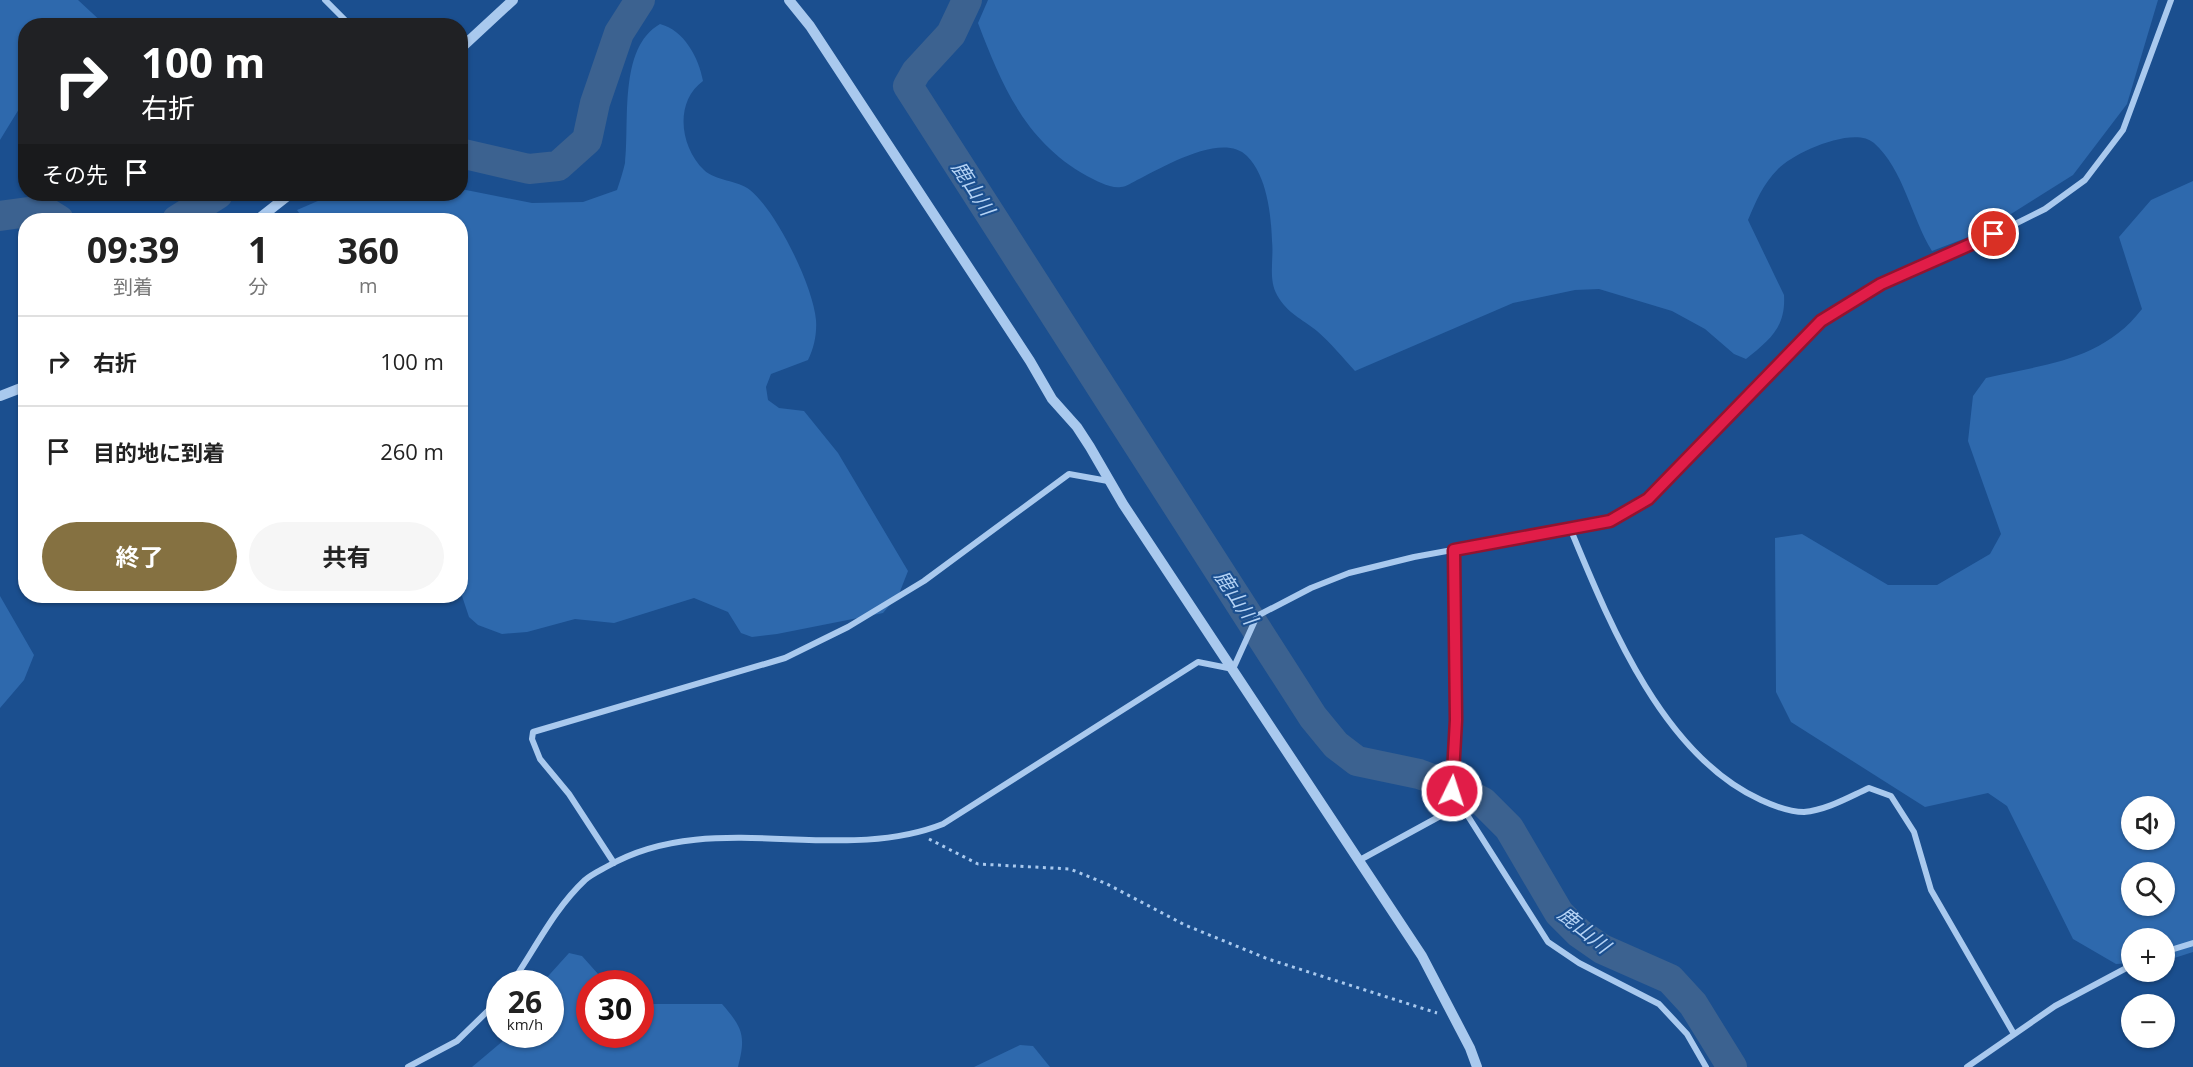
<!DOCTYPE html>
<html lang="ja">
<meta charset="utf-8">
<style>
:root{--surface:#fff;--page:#f6f6f6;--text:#222;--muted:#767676;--line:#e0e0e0;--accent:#857141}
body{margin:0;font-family:"Open Sans","Noto Sans JP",sans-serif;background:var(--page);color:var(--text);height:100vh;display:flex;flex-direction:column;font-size:22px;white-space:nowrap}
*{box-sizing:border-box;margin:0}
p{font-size:20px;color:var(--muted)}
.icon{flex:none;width:33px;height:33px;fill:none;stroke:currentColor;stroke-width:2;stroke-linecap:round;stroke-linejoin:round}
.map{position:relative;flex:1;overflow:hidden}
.sheet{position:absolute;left:18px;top:213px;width:450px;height:390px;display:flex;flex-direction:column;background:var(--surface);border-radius:24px;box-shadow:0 2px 4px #0004}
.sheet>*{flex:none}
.top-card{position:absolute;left:18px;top:18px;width:450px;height:183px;border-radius:24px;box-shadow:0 2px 4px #0004;background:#202124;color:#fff;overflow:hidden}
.tools{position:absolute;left:2121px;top:796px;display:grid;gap:12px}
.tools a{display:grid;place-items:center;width:54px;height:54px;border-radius:50%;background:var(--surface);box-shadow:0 2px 4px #0004;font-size:30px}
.speed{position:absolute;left:486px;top:970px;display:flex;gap:12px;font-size:30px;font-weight:700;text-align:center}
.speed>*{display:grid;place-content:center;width:78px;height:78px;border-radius:50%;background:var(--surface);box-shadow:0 2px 4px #0004;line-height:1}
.speed small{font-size:15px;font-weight:400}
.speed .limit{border:9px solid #d22;background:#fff;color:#111}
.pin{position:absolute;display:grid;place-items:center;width:51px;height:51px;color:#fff;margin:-26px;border:3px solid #fff;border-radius:50%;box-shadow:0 2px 6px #0007}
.me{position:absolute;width:66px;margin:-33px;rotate:4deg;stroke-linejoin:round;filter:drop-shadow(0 0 4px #0008)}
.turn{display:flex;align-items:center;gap:21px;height:126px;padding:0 24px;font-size:27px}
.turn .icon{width:78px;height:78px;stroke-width:2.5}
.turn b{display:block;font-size:42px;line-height:51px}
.then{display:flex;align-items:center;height:57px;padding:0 24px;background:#0003;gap:12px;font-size:22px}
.eta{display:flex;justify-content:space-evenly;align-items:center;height:102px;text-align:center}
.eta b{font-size:36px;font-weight:700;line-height:42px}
.cta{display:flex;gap:12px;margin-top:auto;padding:12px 24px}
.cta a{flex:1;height:69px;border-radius:36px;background:var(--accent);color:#fff;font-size:24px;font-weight:700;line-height:69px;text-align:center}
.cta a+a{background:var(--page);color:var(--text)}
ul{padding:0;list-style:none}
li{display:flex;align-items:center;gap:18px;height:90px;padding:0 24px;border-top:2px solid var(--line)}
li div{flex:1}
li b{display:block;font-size:22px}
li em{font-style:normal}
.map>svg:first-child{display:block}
.green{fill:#2e69ad;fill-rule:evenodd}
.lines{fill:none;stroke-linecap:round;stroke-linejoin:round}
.river{stroke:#3c6290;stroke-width:30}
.path{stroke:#a9c9ee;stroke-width:3;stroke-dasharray:3 4.5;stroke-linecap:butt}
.minor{stroke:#a9c9ee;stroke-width:6}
.tertiary{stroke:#a9c9ee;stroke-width:10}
.route-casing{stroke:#92132f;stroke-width:15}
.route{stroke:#e11d48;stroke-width:10}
.labels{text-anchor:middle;stroke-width:4.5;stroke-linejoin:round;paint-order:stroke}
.water-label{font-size:20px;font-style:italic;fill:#b5d3f5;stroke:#1b4f8f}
</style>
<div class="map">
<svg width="2193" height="1067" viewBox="0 0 2193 1067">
<rect width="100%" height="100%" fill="#1b4f8f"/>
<path class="green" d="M0,0H78L105,25L26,26L25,105L19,109L0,140Z
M988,0H2158L2127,104L2073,175L1984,231L1932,251C1911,217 1904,170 1874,143C1854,125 1793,153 1778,169C1763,184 1756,201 1748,220L1784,295C1786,328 1769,340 1746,359L1734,354L1705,329L1672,311L1599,289L1575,290L1513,303L1355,371C1343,358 1331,343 1317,331C1302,319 1287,313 1277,295C1268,279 1274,259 1272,241C1271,214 1267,176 1247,156C1222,131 1162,168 1137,180C1133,182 1126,187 1121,187C1111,189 1095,180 1087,176C1025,141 1002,86 978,23Z
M660,24C684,30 699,58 703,81C674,102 680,147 704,170C715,181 738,180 750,190C777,212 813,286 816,320C817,334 814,348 808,360L771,374L766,387L768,400L779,408L804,411L838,453L908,571L899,594L883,613L777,634L752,637L741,633L728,612L694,598L614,623L575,619L527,632L502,634L478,625L469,617L461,593L460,220H304L297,210L334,194H460L461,189L532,203L583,202L617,190C620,181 623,172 625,163C630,122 618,48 660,24Z
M2193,181V952L2165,961L2164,939H2132L2131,963L2116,964L2073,939L2007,806L1988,793L1925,807L1791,722L1776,692L1775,538L1802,534L1888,585H1937L1990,554L2001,534L1968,441L1973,396L1986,378C2045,364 2102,361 2142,309L2119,237L2151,200ZM2132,807H2164V840H2132ZM2132,873H2164V906H2132Z
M0,596L34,655L24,680L0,708Z
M569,953L582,956L607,984H590V1035H640L641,1004H722C743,1028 746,1036 738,1067H472L510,1035H550V984H541Z
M1020,1045L1033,1046L1050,1067H974Z"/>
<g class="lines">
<path class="river" d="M967,0L951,34L916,72L908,86L1313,717L1336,745L1357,761L1419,774L1454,787L1483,802L1509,828L1559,913L1579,933L1602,949L1670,979L1693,1004L1732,1067
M460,153L529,169L558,166L587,140L595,103L619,33L640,0
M0,216L43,210L59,220
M177,220L218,194"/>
<path class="path" d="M929,839L978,864L1070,869L1107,884L1185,925L1268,959L1437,1013"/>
<path class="minor" d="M325,0L351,26
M1570,528C1609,622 1662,755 1761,800C1774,806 1789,812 1804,812C1827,810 1849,797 1869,788L1891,796L1914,832L1931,890L2014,1034
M1452,791L1548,942L1579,963L1659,1004L1687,1034L1706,1067
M1358,861L1444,814L1452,791L1455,749L1454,550
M614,863L569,794L540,759L532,739L533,732L785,658L848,627L924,581L1069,474L1108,481
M2164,952L2193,943
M511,984C535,949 554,909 585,880C592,874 601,870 608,866C711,807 837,866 943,824L1198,662L1233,669L1257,616L1311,588L1349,573L1414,557L1610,521L1648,499L1821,321L1881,284L1977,243L2045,209L2085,180L2123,130L2171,0
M408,1067L457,1041L500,999
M1967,1067L2055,1006L2132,965"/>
<path class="tertiary" d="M789,0L810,26L1030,361L1052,399L1077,427L1090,447L1123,504L1422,956L1470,1048L1477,1067
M460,49L513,0
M257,220L290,194
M0,396L26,386"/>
</g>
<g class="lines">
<g class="route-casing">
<path id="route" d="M1452,791L1456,720L1454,550L1610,521L1648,499L1821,321L1881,284L1994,234"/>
</g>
<use href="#route" class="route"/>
</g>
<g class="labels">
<g class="water-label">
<text transform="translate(973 188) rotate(57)" y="7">鹿山川</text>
<text transform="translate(1236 597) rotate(57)" y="7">鹿山川</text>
<text transform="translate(1584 930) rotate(39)" y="7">鹿山川</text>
</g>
</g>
</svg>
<div class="tools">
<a><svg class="icon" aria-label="sound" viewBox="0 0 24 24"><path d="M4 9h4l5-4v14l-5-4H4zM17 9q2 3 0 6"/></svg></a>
<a><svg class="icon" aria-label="search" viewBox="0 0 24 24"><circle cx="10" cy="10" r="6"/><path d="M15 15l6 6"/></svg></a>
<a>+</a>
<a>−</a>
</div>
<div class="speed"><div>26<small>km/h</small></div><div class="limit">30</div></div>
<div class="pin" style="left:1994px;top:234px;background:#d93025"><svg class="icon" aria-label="arrive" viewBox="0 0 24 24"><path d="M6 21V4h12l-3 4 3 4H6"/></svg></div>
<svg class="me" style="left:1452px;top:791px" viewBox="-20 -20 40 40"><circle r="17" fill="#e11d48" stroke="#fff" stroke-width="3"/><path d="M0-11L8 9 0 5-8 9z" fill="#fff"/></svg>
<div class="top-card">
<div class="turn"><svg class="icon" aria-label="right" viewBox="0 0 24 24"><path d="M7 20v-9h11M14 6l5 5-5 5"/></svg><div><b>100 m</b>右折</div></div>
<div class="then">その先<svg class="icon" aria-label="arrive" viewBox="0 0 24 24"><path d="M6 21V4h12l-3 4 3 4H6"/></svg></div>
</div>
<section class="sheet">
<div class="eta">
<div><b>09:39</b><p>到着</p></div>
<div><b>1</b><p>分</p></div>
<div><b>360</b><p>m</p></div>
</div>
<ul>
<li><svg class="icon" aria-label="right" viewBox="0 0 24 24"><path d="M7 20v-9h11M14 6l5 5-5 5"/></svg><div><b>右折</b></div><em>100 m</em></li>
<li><svg class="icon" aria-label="arrive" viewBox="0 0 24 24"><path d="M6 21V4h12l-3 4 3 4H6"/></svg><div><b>目的地に到着</b></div><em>260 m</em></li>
</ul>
<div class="cta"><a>終了</a><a>共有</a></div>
</section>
</div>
